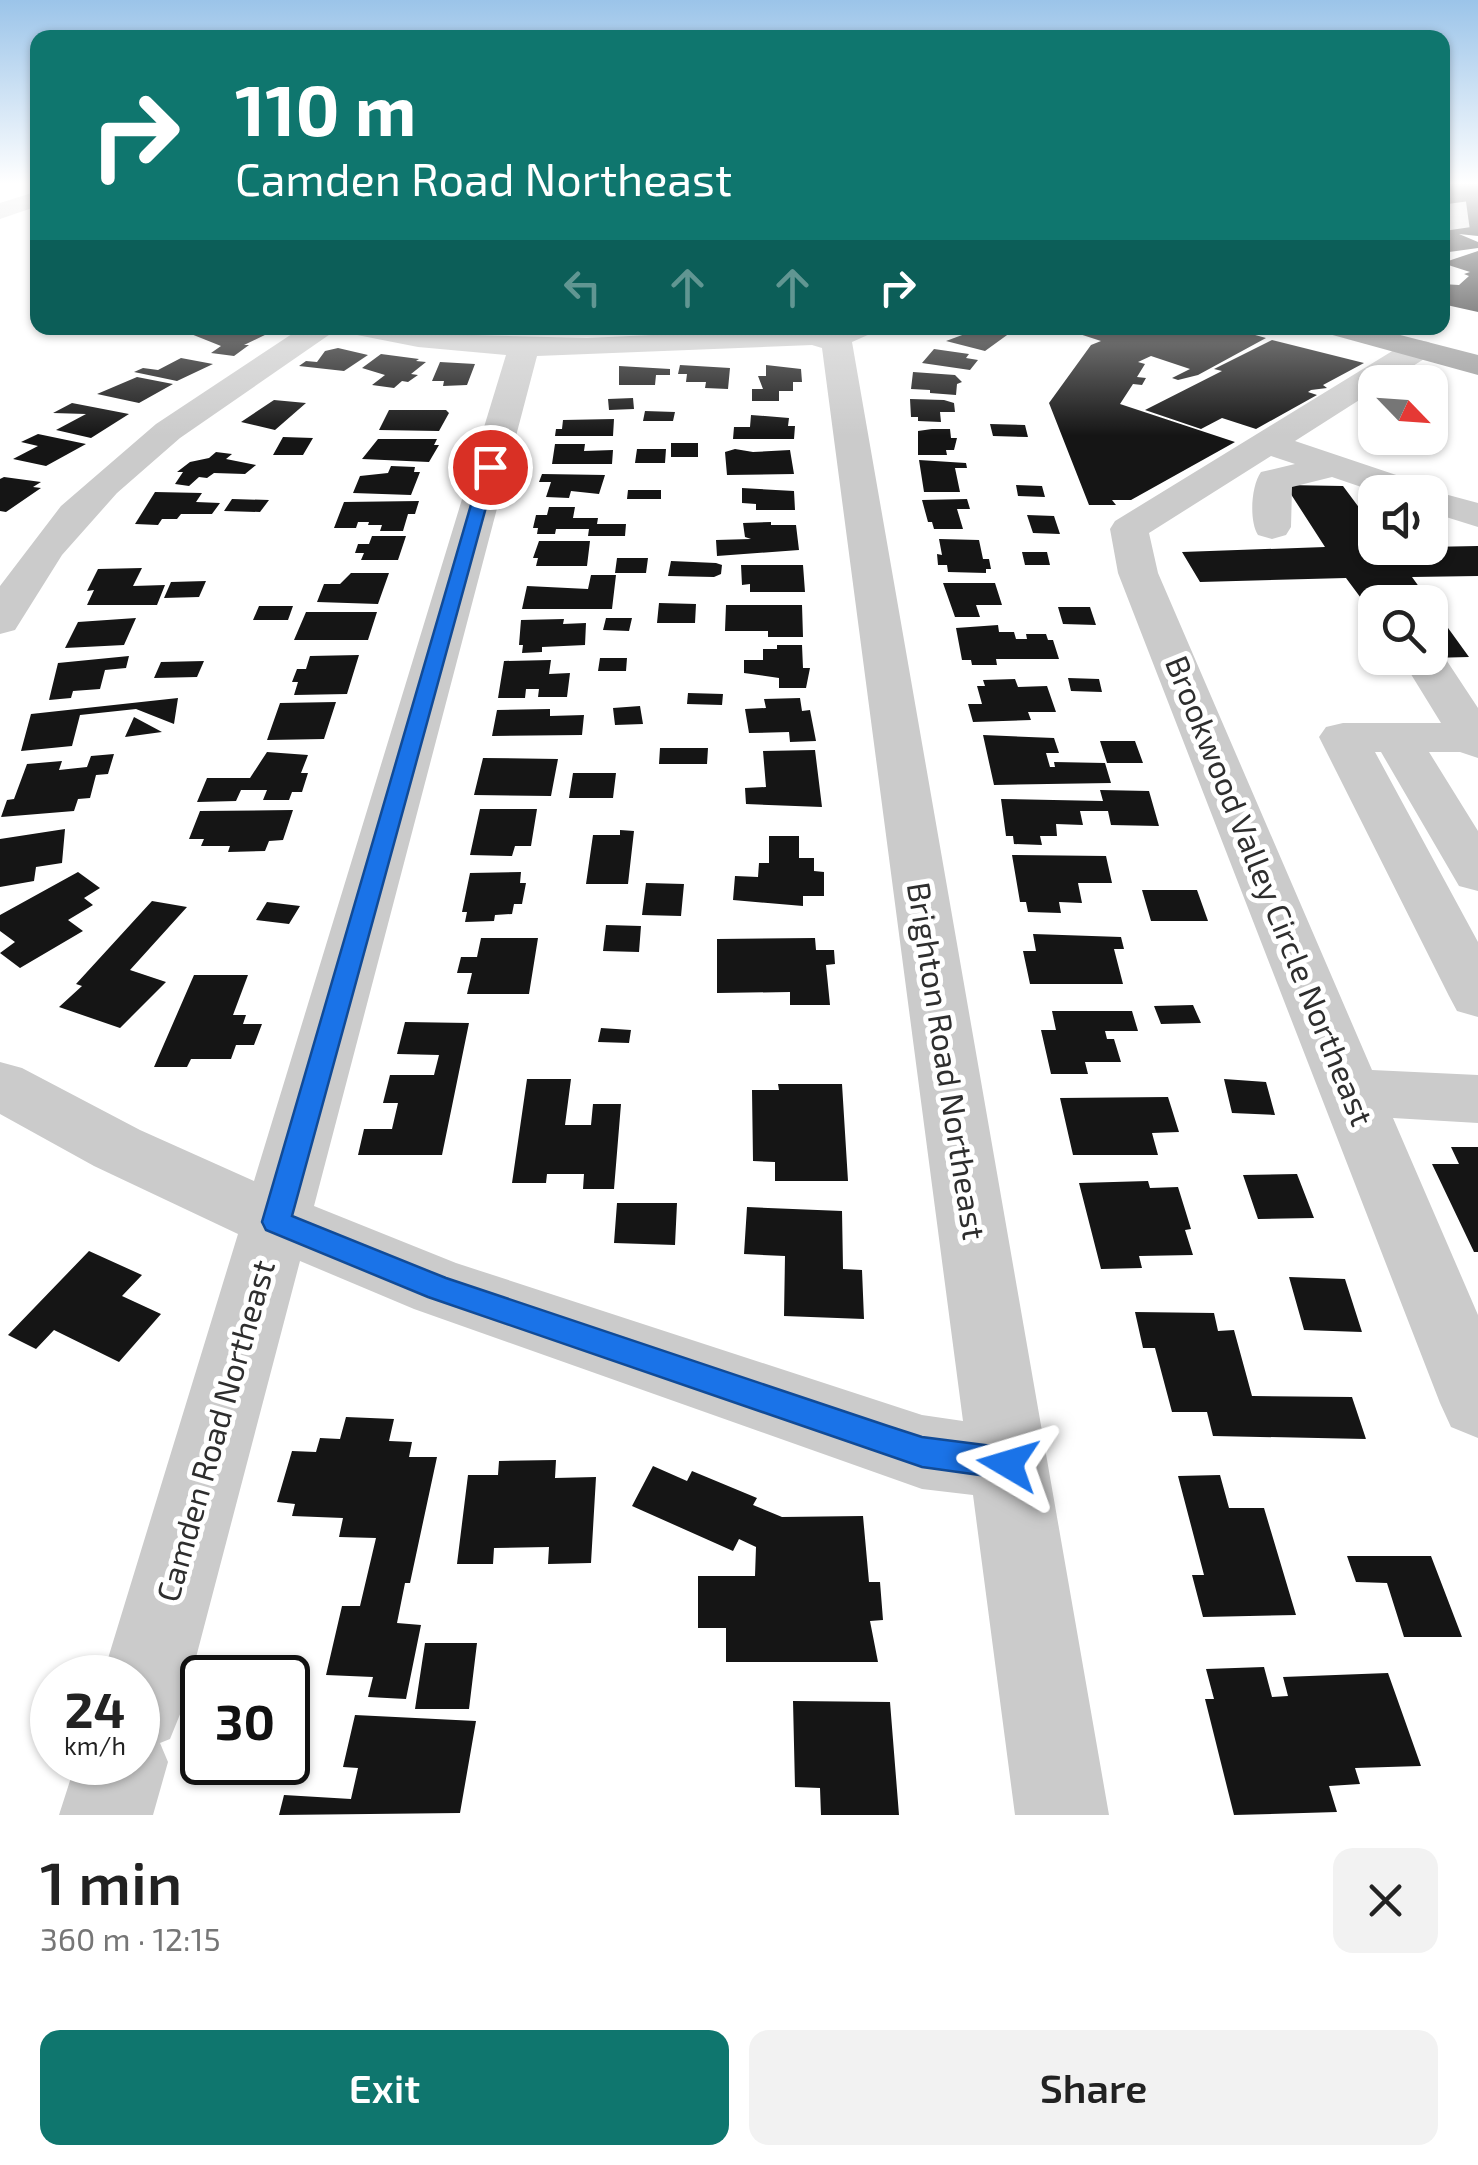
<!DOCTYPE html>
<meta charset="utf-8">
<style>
:root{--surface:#fff;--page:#f2f2f2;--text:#222;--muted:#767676;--accent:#0f766e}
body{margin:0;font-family:"Exo 2",sans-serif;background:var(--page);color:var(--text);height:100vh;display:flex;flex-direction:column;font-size:38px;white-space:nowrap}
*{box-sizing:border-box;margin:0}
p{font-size:32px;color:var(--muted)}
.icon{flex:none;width:55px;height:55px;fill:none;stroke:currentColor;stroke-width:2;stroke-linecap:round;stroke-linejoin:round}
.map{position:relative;height:1815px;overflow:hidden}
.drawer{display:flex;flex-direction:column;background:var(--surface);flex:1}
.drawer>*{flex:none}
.guide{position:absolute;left:30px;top:30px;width:1420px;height:305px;border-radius:20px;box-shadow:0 2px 8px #0004;background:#0f766e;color:#fff;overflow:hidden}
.needle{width:65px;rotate:115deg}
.tools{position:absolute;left:1358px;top:365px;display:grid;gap:20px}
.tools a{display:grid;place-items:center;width:90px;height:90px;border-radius:20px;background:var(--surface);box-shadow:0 2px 8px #0004;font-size:50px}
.speed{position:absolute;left:30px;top:1655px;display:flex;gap:20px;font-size:50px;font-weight:700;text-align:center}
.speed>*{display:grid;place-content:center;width:130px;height:130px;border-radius:50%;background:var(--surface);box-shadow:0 2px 8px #0004;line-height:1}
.speed small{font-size:25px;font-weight:400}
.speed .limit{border:5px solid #111;border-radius:15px;background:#fff;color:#111}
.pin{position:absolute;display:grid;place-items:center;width:85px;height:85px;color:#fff;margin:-42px;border:5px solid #fff;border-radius:50%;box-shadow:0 2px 10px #0007}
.me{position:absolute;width:110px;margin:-55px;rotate:277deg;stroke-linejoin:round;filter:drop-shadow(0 0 8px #0008)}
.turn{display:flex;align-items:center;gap:35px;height:210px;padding:0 40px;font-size:45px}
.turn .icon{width:130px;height:130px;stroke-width:2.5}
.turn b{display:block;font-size:70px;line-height:85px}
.lanes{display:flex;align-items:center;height:95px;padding:0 40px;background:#0003;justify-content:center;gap:50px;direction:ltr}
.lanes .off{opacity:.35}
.round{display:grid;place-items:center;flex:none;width:105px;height:105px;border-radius:20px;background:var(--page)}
.headline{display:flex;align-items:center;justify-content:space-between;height:170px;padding:0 40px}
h1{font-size:60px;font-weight:600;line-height:75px}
.action{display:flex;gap:20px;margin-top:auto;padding:20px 40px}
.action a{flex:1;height:115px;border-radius:20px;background:var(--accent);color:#fff;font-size:40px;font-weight:600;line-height:115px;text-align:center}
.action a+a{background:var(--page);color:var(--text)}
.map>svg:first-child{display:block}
.building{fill:#151515}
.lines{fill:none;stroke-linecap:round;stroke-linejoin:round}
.minor-tunnel{stroke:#d5d5d5;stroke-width:26;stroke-dasharray:26 14;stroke-linecap:butt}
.minor{fill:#cbcbcb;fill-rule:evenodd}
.highway{fill:#959595;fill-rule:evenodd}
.route{fill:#1a73e8;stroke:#114b97;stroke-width:2.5}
.labels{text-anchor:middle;stroke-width:10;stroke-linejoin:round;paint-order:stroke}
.street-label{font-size:32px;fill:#2e2e2e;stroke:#fff}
</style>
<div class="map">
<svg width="1478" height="1815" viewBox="0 0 1478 1815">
<rect width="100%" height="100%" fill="#fff"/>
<path class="building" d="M1442,182H1478V236L1459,234L1478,242V248L1442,253Z
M1478,251V312L1442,304V284L1459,285L1469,276L1464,274L1470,272L1442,263Z
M202,328H255L269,333L244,345H249L234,356L211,353L221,346L186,332Z
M981,328L1014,330L985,351L946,341Z
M1061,328H1230L1266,338L1198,375L1178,380L1172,378L1190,369L1151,356L1138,362L1145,364L1137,377L1146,378L1142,385L1133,384L1120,404L1235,442L1131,500H1112L1116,505H1089L1049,403L1091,345L1101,341Z
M1272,340L1364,363L1323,385L1327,388L1311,390L1308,392L1317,395L1256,429L1222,418L1201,429L1145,410L1222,371L1214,369Z
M338,348L368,355L344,371L299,366L306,361L317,362L325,351Z
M934,349L969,354L966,358L978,360L970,370L922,363Z
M381,354L419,359L416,361L426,362L411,374L418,375L408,382L402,381L394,388L372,385L385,375L362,368Z
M181,358L213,364L177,381L134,372L143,368L158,370Z
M440,362L475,364L467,385L443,386L444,381H432Z
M680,365L730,368L728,389L705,388L706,382H686L687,374H678Z
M766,365L801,369L802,382H793V391H779V401H752V389H763L758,376H766Z
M619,366L670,369V375H656L655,385H619Z
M913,372L955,375L962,382L957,384L956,395L930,393V390L911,389Z
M137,377L173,384L139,403L97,394Z
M633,398L634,409L609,410L608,399Z
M910,399L944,400L954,403L955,412H940L941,422L918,421V417H911Z
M274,400L306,403L275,430L241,422Z
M72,403L129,414L91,438L56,430L86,414L53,413Z
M389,410H446L449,413L439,431L379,430Z
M645,411L675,412L673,421H643Z
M751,415L789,418L788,426H795L794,439H733L734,427H750Z
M614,419L613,436H555L556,429H562L563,420Z
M990,424L1025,425L1028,437L993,436Z
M932,429H950L951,438H957L954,450H946L947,455H918V431Z
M38,434L86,444L46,466L13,459L38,446L21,442Z
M283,437L313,438L303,455H273Z
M378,439H437L434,445H439L429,462L362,459Z
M671,443H698V457H671Z
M555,444H585L584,451L613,450L612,464H552Z
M637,449H666L665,463H635Z
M735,449L753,452L790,450L794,474L727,475L725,452Z
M216,452L232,454L226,459L256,465L245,474L214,473L207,478L199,477L189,486L175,484L183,472H177L190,462L209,458Z
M919,460L966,463L967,468H955L960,492H924Z
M391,466L415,467L414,472H420L411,495L353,493L360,476L388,473Z
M542,474L605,475L599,494L571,491L569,498L546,497L551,482H539Z
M4,477L41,482L33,487L41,488L6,512L0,511V479Z
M1016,485L1042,486L1045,497L1018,496Z
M1285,485L1343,486L1375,529V548L1478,546V576L1412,577L1430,602H1375V617L1346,578L1200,582L1182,552L1325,547Z
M742,488L794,491L795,510H756V504L742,503Z
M628,490H661V499H627Z
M155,492L202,493L196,502L220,503L212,514H181L177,519H162L158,525L135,524Z
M232,499L269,500L260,512L224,511Z
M967,499L970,509H957L963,529H934L932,522H928L922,500Z
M419,501L415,514H408L403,531H380L382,525H368L369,522H358L356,528H334L344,502Z
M549,507H575L573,518H598L597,524H626L625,536H588L589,529H556L555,534H537L538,528H533L536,515H547Z
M1027,515L1054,516L1060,534L1033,533Z
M771,522V525H796L799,550L717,556L716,540L751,539L745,537L743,523Z
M372,536H406L398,560H361L364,553H355L358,544H369Z
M939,539L979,540L983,559H989L991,569H986V573L948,572L947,565H938L937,554L942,555Z
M539,541H590L587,566H536L538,558H533Z
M1022,552H1047L1050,565H1025Z
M617,558H648L646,573H615Z
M671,561L716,563L722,565L721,574L714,577L668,576Z
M741,565H803L805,592H750V584L742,585Z
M142,568L133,586L165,585L157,605H87L94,590L87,591L98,569Z
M351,573H389L378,604L317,602L324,584H340Z
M591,575H616L612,609H522L527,586L588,589Z
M206,581L199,597L164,598L171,582Z
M943,583H995L1002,605H976L980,617H955Z
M659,603L696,604L695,623H657Z
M1430,603L1469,657L1430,658Z
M726,605H802L803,637H768V631H725Z
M259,606H293L288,620H253Z
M1058,607H1090L1096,625L1063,624Z
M306,612H377L368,640H294Z
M136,618L124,645L65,648L78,622Z
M606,618H632L629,631L603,630Z
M564,619L563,624L586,623L585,645L542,647V652L522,653L523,645H519L521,620Z
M998,625L999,632H1014L1016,639H1027L1026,634H1046L1048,640H1053L1059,659H996L997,665H972L971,660H962L956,628Z
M777,645H802L803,668H810L806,688H779V678L744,673V660H763V649H777Z
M359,655L347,694L294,695L298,682H292L297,669H306L310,656Z
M129,656L126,668L105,670L100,689L73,691L71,698L49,700L58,663Z
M600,658H627L626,671H598Z
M551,660L549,674L570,673L567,697H538L539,689H526L525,698H498L504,661Z
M204,661L197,677L154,678L161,662Z
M1068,678L1099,679L1102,692L1071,691Z
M1015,679L1018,687L1047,686L1056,712H1028L1031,720L973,722L968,704H982L977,686H985L983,680Z
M688,693L723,694L722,705L687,704Z
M178,698L174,724L136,709L80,715L72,746L21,751L31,714Z
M800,698L802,711L810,710L816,741L790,742L789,732L749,733L745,709L766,708L764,699Z
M336,702L324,739L267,740L280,703Z
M640,706L643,724L615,725L613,708Z
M550,709V716L584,715L582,735L492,736L497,710Z
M134,717L162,732L125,737Z
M983,735L1054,738L1059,753H1046L1050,767H1055L1054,762L1105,763L1111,783L994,785Z
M1100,741H1135L1143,763H1107Z
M660,748H708L707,764H659Z
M815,750L822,807L746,804L745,788L766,787L763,751Z
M267,752L308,755L301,773H308L302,792H292L289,800H263L267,790H241L236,801L197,802L207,778H250Z
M114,754L108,774L96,775L90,798L78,799L74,811L1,817L7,800L14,799L27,764L62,761L59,770L87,767L91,756Z
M483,758L558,759L551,796L474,795Z
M573,773H616L613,798H569Z
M1100,790L1149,791L1159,826L1111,825L1108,811H1080L1083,825L1056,824L1057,836H1040L1042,845L1014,844L1013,836H1006L1001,799L1103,801Z
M480,809H537L531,846H515L512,856L470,855Z
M293,810L283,840L269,841L265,851L228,852L230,846H201L204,839H189L200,811Z
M65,829L62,863L36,867L34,881L0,887V839Z
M620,830L634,831L628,884H586L593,835H620Z
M769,836H799V858H814V871L824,872V896H803V906L733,900L735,876L758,877L759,863H769Z
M1012,855L1106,856L1112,883H1078L1082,903L1059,902L1061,913L1028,912L1026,902H1020Z
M78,872L100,888L84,898L93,905L68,920L83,931L20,968L0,953L15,942L0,931V915Z
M521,872L520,883H526L522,904H514L512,914L495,915L494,921L465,922L467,912H462L470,873Z
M646,883L684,884L681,916L642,915Z
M1142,890H1197L1208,921H1151Z
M152,901L187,907L130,970L166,982L120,1028L59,1007L82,986L76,984Z
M267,902L300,906L289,924L256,920Z
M606,925L641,926L639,952L603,951Z
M1033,934L1121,937L1124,949H1114L1123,984H1030L1023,951H1036Z
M481,938H538L529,994H467L472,973H457L461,957H477Z
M815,938L816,950H834L835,964L826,965L830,1005H790V992L717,993V939Z
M194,975H248L233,1015H246L243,1024H262L254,1045H236L231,1059H191L187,1067H154Z
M1193,1005L1201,1023L1161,1024L1154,1006Z
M1052,1011H1132L1138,1031H1105L1107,1039H1114L1121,1062H1085L1088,1074H1051L1041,1030H1056Z
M405,1022L469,1023L442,1155H358L364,1129H392L398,1103H383L390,1075H434L439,1055L397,1054Z
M601,1028L631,1030L629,1043L598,1042Z
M527,1079H571L565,1125H591L593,1104H621L614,1189H583L584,1174H547L546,1183H512Z
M1224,1079L1266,1082L1275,1115L1232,1113Z
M778,1084H842L848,1181H775V1162L753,1161L752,1090H779Z
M1168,1097L1179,1132L1152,1133L1158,1155H1073L1060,1098Z
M1451,1147H1478V1252H1474L1432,1164H1459Z
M1297,1174L1314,1218L1258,1219L1243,1175Z
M1148,1181L1150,1188L1178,1187L1191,1229L1185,1230L1193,1255L1139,1256L1142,1268L1101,1269L1079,1183Z
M617,1203H677L675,1245L614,1243Z
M747,1207L842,1211L843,1269L862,1270L864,1319L784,1316L785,1256L744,1254Z
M89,1251L142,1275L122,1296L161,1314L119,1362L54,1330L36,1349L8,1335Z
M1289,1277L1345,1279L1362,1332L1304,1330Z
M1135,1312L1214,1313L1218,1331L1234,1330L1252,1396L1352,1397L1366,1439L1213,1436L1207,1412H1172L1155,1348H1143Z
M346,1417L394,1419L389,1441L412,1442L409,1457H437L410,1583H405L397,1623L421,1625L406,1699L368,1697L373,1677L326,1675L342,1606H360L376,1538L339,1537L343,1518L292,1516L295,1504L277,1502L292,1451L316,1452L320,1438L340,1439Z
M556,1460L555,1478L596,1477L591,1563L548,1564L549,1547L494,1548L493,1564H457L468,1475H498L499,1461Z
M653,1466L687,1481L692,1471L757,1498L753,1505L782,1517L863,1516L869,1582H880L883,1620L870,1621L878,1662H726V1628H698V1576H755L756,1547L739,1539L733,1551L632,1506Z
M1220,1475L1229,1508H1264L1296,1615L1203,1617L1192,1575H1204L1178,1476Z
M1347,1556H1431L1462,1637H1404L1387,1583L1356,1582Z
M425,1643H477L469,1709H415Z
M1264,1667L1272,1697L1288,1696L1283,1677L1388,1673L1421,1766L1355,1768L1360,1784L1329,1786L1337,1812L1234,1815L1205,1699H1214L1206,1669Z
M793,1701L890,1702L899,1815H821L820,1788L795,1787Z
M355,1715L476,1721L460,1813L279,1815L284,1795L351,1799L358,1768L343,1767Z"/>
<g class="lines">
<path class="minor-tunnel" d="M1442,218L1478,213"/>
<path class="minor" d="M38,191V206L0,219V203Z
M301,328H339L180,438L117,493L62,555L15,630L0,634V586L61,506L156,424Z
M348,328H410L474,335L587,338L800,328H874L870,334L852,342L1109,1815H1015L973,1495L922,1489L414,1309L300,1261L183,1707L170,1739L160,1743L168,1762L153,1815H59L76,1762H138V1678H102L238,1234L94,1166L0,1114V1062L22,1068L140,1130L254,1181L506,355L418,347L352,334ZM812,345L822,348L963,1421L922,1415L456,1263L314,1206L537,356Z
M1418,340L1429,342L1434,349L1429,356L1387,382H1375V390L1295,441L1423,484L1426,489L1478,503V527L1430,512V492H1376L1332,477L1292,487L1291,527L1286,535L1272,539L1258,535C1249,521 1251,486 1261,472L1295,464L1271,456L1149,533L1158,573L1372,1070L1478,1075V1123L1393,1118L1478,1315V1438L1451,1427L1440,1403L1118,573L1110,529L1115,521L1407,342Z
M1431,658L1447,661L1478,708V758L1460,752H1429L1478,831V891L1459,886L1381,752H1375L1478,942V1017L1457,1011L1449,996L1319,737L1326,727L1343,723H1441L1409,671L1415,661Z"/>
<path class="highway" d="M1325,328H1373L1478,355V375L1329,334Z"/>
</g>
<linearGradient id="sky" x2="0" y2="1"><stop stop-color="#9bc4e9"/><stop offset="0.42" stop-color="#fff"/><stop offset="1" stop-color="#fff" stop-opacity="0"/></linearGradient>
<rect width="1478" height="436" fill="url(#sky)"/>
<path class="route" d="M490,463L497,467L292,1216L446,1278L888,1426L922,1437L1008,1448L1020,1453L1024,1464L1020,1474L1008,1479L922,1467L428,1297L266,1230L262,1222L482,467Z"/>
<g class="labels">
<g class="street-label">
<text transform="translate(1269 891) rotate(68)" y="11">Brookwood Valley Circle Northeast</text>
<text transform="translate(946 1061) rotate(81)" y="11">Brighton Road Northeast</text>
<text transform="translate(216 1431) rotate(-74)" y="11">Camden Road Northeast</text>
</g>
</g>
</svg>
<div class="tools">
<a><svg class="needle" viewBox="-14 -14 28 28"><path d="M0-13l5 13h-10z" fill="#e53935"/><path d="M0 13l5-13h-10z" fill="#767676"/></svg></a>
<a><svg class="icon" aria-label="sound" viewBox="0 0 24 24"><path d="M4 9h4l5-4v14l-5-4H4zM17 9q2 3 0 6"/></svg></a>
<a><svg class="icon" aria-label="search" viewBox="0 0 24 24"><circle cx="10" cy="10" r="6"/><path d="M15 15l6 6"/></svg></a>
</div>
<div class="speed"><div>24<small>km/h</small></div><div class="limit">30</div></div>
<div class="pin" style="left:490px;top:467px;background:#d93025"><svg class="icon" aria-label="arrive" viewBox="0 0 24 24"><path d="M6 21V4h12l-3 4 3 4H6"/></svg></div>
<svg class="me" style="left:1008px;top:1464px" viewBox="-20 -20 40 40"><path d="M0-17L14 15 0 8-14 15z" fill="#1a73e8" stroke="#fff" stroke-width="4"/></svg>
<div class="guide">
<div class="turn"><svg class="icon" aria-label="right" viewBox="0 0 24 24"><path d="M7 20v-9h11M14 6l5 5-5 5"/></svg><div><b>110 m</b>Camden Road Northeast</div></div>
<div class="lanes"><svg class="icon off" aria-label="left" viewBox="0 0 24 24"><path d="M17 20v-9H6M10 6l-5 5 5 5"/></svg><svg class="icon off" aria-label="ahead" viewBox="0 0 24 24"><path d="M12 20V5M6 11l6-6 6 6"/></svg><svg class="icon off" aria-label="ahead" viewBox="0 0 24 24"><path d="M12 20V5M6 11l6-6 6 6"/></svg><svg class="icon" aria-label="right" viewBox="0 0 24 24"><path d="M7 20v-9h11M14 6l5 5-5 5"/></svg></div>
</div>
</div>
<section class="drawer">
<div class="headline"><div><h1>1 min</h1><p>360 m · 12:15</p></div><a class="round"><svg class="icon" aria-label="close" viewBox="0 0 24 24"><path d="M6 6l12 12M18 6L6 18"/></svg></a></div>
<div class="action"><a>Exit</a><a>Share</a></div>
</section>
